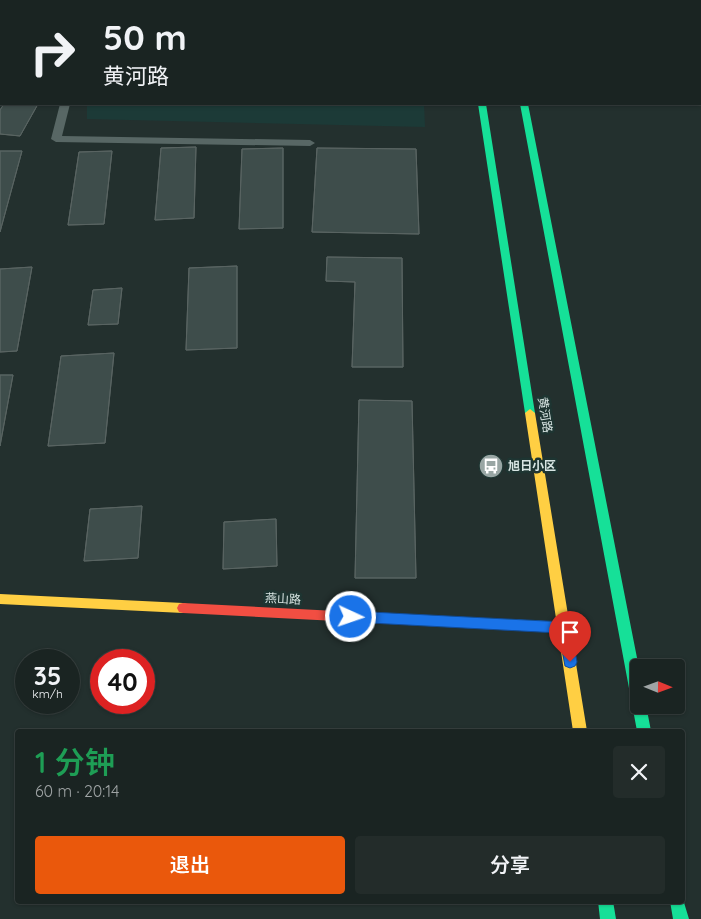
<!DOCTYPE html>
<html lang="zh">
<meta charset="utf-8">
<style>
:root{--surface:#1a2422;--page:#232c2a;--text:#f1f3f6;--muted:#9fa4a5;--line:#384140;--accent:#ea580c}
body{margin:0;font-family:Quicksand,"Noto Sans SC",sans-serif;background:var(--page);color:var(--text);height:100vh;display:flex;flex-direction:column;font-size:19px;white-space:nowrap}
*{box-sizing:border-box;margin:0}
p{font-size:16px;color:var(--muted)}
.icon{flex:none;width:28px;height:28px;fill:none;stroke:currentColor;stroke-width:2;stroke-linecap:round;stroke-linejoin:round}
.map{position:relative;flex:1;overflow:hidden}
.panel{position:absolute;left:15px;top:729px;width:670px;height:175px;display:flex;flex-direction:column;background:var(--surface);border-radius:5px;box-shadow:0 1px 4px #0004,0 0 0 1px var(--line)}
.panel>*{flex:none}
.top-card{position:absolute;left:0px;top:0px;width:701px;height:105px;box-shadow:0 1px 4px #0004,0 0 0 1px var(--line);background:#1a2422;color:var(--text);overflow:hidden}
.needle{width:32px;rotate:91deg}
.buttons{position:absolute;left:630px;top:659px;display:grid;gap:10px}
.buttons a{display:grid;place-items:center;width:55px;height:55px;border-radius:5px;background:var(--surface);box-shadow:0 1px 4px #0004,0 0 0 1px var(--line);font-size:25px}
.speed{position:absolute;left:15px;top:649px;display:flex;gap:10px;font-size:25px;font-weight:700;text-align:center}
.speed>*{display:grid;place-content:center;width:65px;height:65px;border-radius:50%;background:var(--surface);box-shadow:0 1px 4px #0004,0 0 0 1px var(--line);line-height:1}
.speed small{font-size:12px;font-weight:400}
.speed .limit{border:8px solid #d22;background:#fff;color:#111}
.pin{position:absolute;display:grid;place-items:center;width:42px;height:42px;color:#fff;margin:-51px -21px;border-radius:50% 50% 50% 0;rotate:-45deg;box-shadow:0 0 5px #0007}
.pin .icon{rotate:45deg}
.me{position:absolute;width:55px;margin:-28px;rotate:93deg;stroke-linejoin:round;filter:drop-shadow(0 0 4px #0008)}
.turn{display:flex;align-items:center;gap:18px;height:105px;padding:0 20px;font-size:22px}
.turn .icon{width:65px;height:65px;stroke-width:2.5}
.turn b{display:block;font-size:35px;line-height:42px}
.round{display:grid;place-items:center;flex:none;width:52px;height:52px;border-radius:5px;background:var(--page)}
.headline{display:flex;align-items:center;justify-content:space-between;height:85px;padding:0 20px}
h1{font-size:30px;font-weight:600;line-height:38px;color:#1e9e55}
.primary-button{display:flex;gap:10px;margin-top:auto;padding:10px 20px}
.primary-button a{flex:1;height:58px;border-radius:5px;background:var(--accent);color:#fff;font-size:20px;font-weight:600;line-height:58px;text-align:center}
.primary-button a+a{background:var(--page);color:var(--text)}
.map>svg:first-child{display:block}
.built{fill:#1c3a37}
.building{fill:#3e4d4b;stroke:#596462}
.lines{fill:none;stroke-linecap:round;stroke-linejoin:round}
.lane{fill:#586765;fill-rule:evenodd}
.fast{fill:#16e098;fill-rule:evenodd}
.slow{fill:#ffcf43;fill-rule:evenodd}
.jam{fill:#f24e42;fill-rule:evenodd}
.route{fill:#1a73e8;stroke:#114b97}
.labels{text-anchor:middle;stroke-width:5;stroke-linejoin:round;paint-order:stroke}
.street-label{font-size:12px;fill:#d8e5e3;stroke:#1e3532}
.poi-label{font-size:12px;font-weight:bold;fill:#d8e5e3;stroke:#1e3532;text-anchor:start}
</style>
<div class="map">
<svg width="701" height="919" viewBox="0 0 701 919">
<rect width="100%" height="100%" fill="#23302e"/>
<path class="built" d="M2,0H418L419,1H8Z
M87,104H424L425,127L87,119Z"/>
<path class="building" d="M4,104H38L20,136L0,134V110Z
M4,104H38L20,136L0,134V110Z
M196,147L194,218L155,220L161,148Z
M196,147L194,218L155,220L161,148Z
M283,148V228L239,229L242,149Z
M283,148V228L239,229L242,149Z
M317,148L416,149L419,234L312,232Z
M317,148L416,149L419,234L312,232Z
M0,151H22L0,232Z
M0,151H22L0,232Z
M112,151L104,224L68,225L79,152Z
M112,151L104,224L68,225L79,152Z
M327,257L402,258L403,367H352L355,282L326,281Z
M327,257L402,258L403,367H352L355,282L326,281Z
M237,266V348L186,350L189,268Z
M237,266V348L186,350L189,268Z
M32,267L17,351L0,352V269Z
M32,267L17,351L0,352V269Z
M122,288L118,324L88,325L93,290Z
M122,288L118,324L88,325L93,290Z
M114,353L105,443L48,446L61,356Z
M114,353L105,443L48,446L61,356Z
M0,375H13L0,446Z
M0,375H13L0,446Z
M359,400L412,401L416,578H355Z
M359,400L412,401L416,578H355Z
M142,506L138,558L84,561L90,509Z
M142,506L138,558L84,561L90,509Z
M276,519L277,566L223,569L224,522Z
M276,519L277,566L223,569L224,522Z"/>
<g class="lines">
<path class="lane" d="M0,2L1,3V9L0,8Z
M60,104H70L62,136L310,140L315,143L310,146L56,142L51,139Z"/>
<path class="fast" d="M461,0H469V1H462Z
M500,0H508V1H501Z
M478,104H486L535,413L530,417L525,413Z
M520,104H528L639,668V705H646L651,731H637Z
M414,615L565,622L569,623L571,627L569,631L565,632L414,625L410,624L408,620L410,616Z
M682,896L689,919H673L670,901H682Z
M598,901H613L616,919H600Z"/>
<path class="slow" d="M530,409L535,413L587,731H573L525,413Z
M0,594L183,603L187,604L189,608L187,612L183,613L0,604Z"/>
<path class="jam" d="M183,603L414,615L418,616L420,620L418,624L414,625L183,613L179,612L177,608L179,604Z"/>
</g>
<path class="route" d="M351,611L565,622L569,624L571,627L577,662L575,666L570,668L565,666L559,633L351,622L346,620L344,617L346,613Z"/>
<defs>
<g id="bus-disc" transform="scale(1.25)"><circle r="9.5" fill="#99a6a4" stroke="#1e3532"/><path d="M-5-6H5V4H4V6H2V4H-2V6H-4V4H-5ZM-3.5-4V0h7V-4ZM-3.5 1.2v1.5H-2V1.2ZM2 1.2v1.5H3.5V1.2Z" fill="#fff"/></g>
</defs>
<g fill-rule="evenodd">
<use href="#bus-disc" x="491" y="466"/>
</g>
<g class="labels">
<g class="street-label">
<text transform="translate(545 415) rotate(81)" y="4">黄河路</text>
<text transform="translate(283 599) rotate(3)" y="4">燕山路</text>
</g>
<g class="poi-label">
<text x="508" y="470">旭日小区</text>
</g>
</g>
</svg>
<div class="buttons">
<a><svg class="needle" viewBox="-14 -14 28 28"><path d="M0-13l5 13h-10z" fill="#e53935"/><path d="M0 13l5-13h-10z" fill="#9fa4a5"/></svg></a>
</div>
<div class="speed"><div>35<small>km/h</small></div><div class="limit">40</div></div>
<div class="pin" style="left:570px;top:662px;background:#d93025"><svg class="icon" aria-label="arrive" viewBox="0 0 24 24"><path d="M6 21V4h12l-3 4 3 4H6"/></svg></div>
<svg class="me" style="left:351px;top:617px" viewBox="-20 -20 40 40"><circle r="17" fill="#1a73e8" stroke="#fff" stroke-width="3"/><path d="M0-11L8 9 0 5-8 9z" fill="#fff"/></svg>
<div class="top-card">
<div class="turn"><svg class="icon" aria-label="right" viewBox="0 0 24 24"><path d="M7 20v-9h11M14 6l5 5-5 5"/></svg><div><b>50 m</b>黄河路</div></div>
</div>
<section class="panel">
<div class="headline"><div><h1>1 分钟</h1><p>60 m · 20:14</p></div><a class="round"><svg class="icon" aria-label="close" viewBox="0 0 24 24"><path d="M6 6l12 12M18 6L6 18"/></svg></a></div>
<div class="primary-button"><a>退出</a><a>分享</a></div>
</section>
</div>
